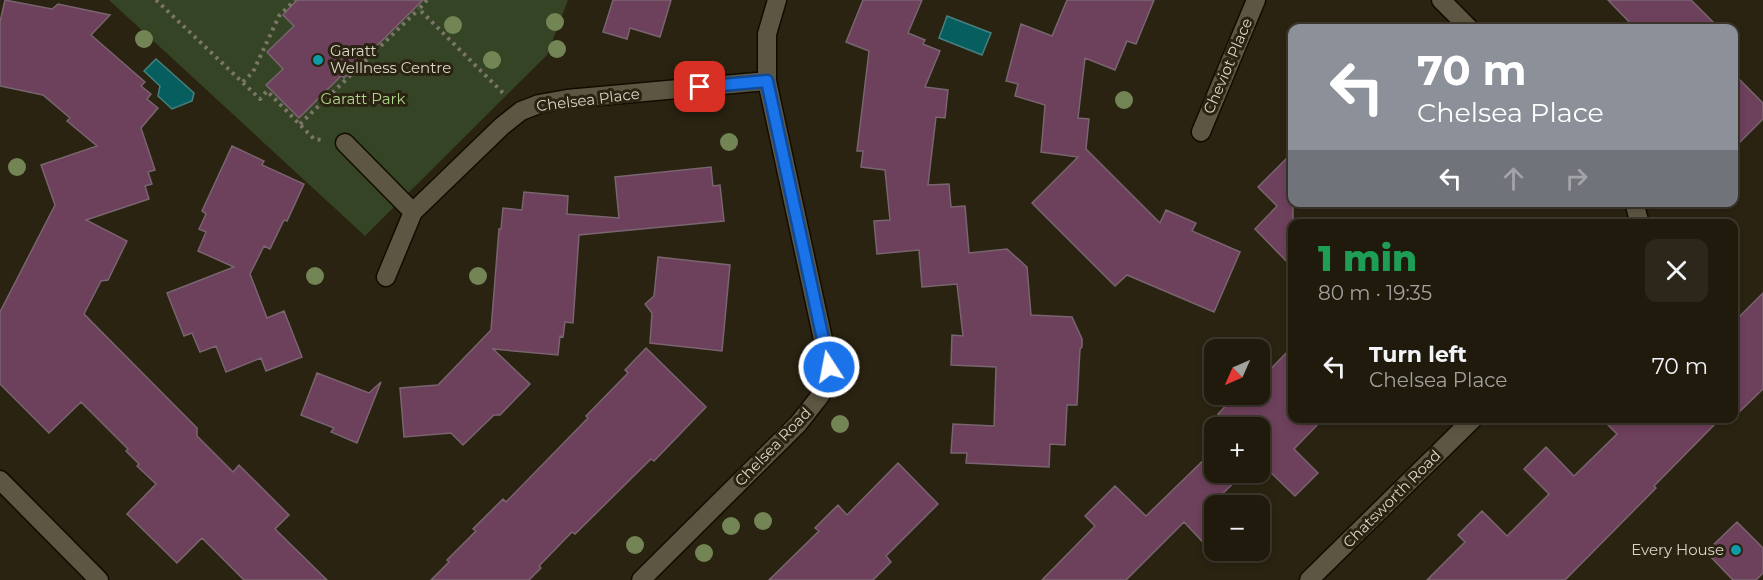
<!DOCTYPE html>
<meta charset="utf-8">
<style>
:root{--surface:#201a0d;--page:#2d271b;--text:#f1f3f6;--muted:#a2a19d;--line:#3d382e}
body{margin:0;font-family:Montserrat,sans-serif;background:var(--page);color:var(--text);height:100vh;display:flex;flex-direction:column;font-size:22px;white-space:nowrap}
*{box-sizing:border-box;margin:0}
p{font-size:20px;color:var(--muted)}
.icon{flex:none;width:33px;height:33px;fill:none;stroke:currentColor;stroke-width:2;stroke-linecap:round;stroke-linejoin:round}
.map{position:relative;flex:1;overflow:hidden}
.details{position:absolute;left:1288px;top:219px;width:450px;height:204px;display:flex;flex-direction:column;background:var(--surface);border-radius:12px;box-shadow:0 3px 9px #0003,0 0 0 2px var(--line)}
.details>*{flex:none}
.banner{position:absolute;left:1288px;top:24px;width:450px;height:183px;border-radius:12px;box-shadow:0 3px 9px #0003,0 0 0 2px var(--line);background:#8c9099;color:#fff;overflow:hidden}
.needle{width:39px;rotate:225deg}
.tools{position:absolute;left:1204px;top:339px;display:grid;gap:12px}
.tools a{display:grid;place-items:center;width:66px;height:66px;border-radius:12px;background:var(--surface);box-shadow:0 3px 9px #0003,0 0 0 2px var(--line);font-size:30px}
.pin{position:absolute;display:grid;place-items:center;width:51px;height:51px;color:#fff;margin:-26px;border-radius:12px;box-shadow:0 3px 9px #0006}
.me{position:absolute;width:66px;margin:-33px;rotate:349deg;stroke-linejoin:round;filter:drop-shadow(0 0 4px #0008)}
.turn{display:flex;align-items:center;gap:21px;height:126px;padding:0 30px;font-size:27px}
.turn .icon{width:78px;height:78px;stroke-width:2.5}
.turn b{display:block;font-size:42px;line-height:51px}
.lanes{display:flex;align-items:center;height:57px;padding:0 30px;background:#0003;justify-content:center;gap:30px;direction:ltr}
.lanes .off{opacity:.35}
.round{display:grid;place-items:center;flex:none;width:63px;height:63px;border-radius:12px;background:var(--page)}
.summary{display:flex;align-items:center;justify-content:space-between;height:102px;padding:0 30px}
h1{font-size:36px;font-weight:800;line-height:45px;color:#1e9e55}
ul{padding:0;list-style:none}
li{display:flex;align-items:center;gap:18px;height:90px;padding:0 30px}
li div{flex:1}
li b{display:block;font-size:22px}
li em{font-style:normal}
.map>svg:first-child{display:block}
.green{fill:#344424}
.water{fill:#065e5f;stroke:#45817f;stroke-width:1.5}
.building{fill:#6d405b;stroke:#796470;stroke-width:1.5}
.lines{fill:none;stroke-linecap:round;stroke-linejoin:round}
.minor-casing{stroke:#120c00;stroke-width:21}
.path{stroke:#7b7667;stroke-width:4;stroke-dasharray:3 4.5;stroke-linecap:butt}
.minor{stroke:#5d5642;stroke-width:18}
.tree{fill:#738455}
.route-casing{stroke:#114b97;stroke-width:15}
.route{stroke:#1a73e8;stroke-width:10}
.culture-dot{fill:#0f9aa8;stroke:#2a2311;stroke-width:2}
.labels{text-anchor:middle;stroke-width:6;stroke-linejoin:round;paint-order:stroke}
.poi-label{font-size:15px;fill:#d8d4c9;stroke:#2a2311;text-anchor:start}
.street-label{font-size:15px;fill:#d8d4c9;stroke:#2a2311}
.park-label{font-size:15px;fill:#afd48d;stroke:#2a2311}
</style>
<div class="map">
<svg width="1763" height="580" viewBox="0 0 1763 580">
<rect width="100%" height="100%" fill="#2a2311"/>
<path class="green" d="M109,0H568L547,55L365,236Z"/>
<path class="water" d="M947,16L991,33L982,55L939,38Z
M156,59L194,93L192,101L172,109L158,96L160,86L144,71Z"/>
<path class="building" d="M5,0L52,9L58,4L110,15L91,35L145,82L141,86L151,94L147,99L158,108L141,128L155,170L148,172L152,184L145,186L149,199L86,220L127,241L108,280L101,281L84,314L197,428V436L233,472L239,465L289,515L275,529L327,580H244L202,538L177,563L127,514L156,484L137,466L139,464L126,451L128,449L81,402L49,433L0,384V312L55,205L41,165L97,146L67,121L70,118L43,95L0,86V22Z
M297,0H423L344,78L342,75L299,118L266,85L283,69L267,52L294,26L283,15Z
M613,0H671L660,37L630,28L627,39L603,32Z
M863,0H922L908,33L925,40L923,44L940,51L925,87L948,90L945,118L936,117L928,185L949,184L951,207L965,206L969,253L1007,249L1027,267L1031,315L1072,317L1082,339V347L1080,349L1077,405H1067L1065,445L1050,444L1049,467L966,463L967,453H951L953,424L994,426L996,367L951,365L952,335L963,336L957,284L922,287L919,250L877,254L874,221L890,220L885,170L861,167L863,151H857L869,51L846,42Z
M1067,0H1154L1136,44L1127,41L1115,70L1085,58L1078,118L1089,119L1086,149L1160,223L1166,210L1196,223L1192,231L1240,252L1214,312L1127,275L1115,286L1032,203L1078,157L1041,152L1045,105L1015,96L1018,84L1006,81L1021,24L1052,36Z
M1608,0H1691L1719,28H1635Z
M1734,74L1763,103V119L1734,148Z
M232,146L264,161L262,165L304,184L287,221L284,220L270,249L264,246L250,274L267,318L284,311L302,357L266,371L261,358L226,372L216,346L200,352L192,333L184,336L167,293L234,267L198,251L206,232L199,229L206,214L202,211Z
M1293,152V268L1255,229L1277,206L1258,187Z
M711,167L713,186L720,185L724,221L579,235L573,323L565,322L563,337L560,336L558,355L493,349L530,384L500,415H494L463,445L451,433L404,437L400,388L438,385L491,330L499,229H501L503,208L522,210L524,192L568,196L567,214L619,218L615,177Z
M658,257L730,265L722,351L650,343L652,313L645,304L654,296Z
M1763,293V389L1734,417V322Z
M1293,346V418H1324L1294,449L1318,473L1295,496L1260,462V428H1233L1218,414L1237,394H1260V380Z
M646,348L706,407L654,461L651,459L575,534L572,532L539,566L541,568L529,580H431L449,562L447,560L476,531L473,529L503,499L506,502L588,418L586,416L628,373L625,370Z
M317,373L369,393L381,382L357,443L331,432L334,428L301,415Z
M1601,418H1721L1654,486L1656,488L1565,580H1427L1465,542L1458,535L1482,511L1507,536L1549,494L1524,469L1546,447L1574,476L1617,434Z
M1215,449V472H1245L1215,501V555L1184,522L1126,580H1042L1095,526L1085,516L1115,486L1146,516Z
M898,463L938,504L886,556L891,562L873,580H769L819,531L815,528L838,505L847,515Z
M1737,522L1763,548V573L1756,580H1733L1706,552Z"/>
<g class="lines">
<g class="minor-casing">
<path id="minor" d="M1441,0L1469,28
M1201,132L1256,0
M345,143L413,212
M1634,202L1640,224
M386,277L413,212L502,126L521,111L539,104L567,99L767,81
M0,480L99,580
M641,580L798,424L820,396L829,367L767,81V34L777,0
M1309,580L1474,418"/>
</g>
<path class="path" d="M156,0L260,99L267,91L314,139L323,140
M427,0L419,9L505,95
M243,82L253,72L279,16L295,0
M300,124L419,9"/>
<use href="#minor" class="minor"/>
</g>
<g class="tree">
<circle cx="555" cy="22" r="9"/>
<circle cx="453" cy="25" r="9"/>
<circle cx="144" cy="39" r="9"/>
<circle cx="557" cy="49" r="9"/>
<circle cx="492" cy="60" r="9"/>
<circle cx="1124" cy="100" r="9"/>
<circle cx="729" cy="142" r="9"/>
<circle cx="17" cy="167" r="9"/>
<circle cx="315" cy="276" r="9"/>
<circle cx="478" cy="276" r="9"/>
<circle cx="840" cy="424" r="9"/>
<circle cx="763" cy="521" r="9"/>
<circle cx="731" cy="526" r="9"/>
<circle cx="635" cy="545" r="9"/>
<circle cx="704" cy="553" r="9"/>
</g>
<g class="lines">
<g class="route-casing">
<path id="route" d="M700,87L767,81L829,367"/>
</g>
<use href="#route" class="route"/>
</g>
<g class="culture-dot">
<circle cx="318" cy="60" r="6"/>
<circle cx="1736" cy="550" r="6"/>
</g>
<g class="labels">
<g class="poi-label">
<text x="330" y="56">Garatt<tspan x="330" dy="17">Wellness Centre</tspan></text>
<text x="1724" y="555" text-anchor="end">Every House</text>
</g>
<g class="street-label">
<text transform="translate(1228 66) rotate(-67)" y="5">Cheviot Place</text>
<text transform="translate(588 100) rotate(-7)" y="5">Chelsea Place</text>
<text transform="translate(773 447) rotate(-46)" y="5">Chelsea Road</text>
<text transform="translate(1392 499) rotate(-45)" y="5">Chatsworth Road</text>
</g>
<g class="park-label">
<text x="363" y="104">Garatt Park</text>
</g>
</g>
</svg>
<div class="tools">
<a><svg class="needle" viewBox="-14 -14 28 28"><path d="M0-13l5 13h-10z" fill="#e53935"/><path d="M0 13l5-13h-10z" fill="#a2a19d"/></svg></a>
<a>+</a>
<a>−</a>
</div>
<div class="pin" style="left:700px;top:87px;background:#d93025"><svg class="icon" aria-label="arrive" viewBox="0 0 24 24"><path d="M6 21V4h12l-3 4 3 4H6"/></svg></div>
<svg class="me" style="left:829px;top:367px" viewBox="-20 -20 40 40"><circle r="17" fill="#1a73e8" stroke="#fff" stroke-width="3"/><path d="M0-11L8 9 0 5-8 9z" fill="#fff"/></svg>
<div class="banner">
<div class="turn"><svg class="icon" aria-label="left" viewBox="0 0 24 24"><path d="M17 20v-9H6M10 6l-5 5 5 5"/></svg><div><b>70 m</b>Chelsea Place</div></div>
<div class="lanes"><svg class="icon" aria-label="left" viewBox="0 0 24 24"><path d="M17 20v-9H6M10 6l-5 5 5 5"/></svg><svg class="icon off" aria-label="ahead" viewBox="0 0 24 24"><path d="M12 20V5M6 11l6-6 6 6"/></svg><svg class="icon off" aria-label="right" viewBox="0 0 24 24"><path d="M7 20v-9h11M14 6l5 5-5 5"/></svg></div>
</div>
<section class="details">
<div class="summary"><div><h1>1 min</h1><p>80 m · 19:35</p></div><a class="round"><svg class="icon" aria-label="close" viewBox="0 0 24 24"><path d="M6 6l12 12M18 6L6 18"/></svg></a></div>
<ul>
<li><svg class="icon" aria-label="left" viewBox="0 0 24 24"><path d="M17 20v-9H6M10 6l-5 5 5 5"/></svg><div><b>Turn left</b><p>Chelsea Place</p></div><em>70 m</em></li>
</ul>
</section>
</div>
